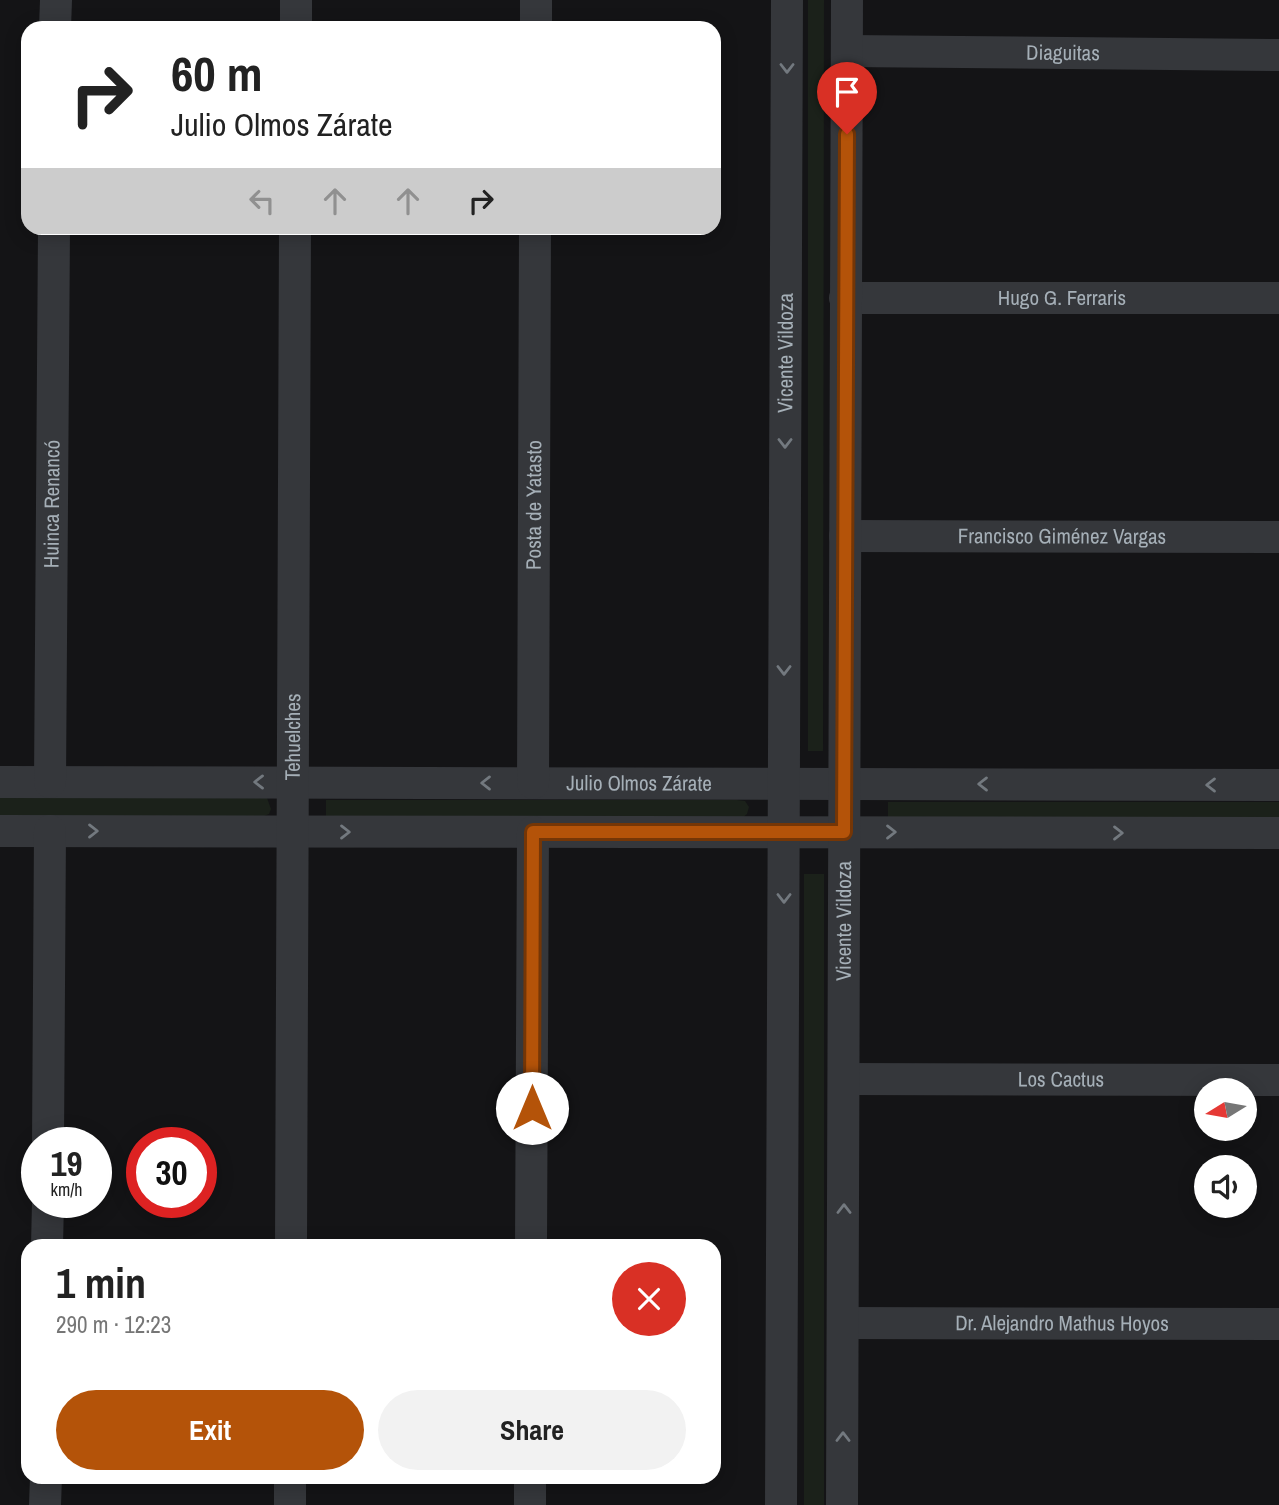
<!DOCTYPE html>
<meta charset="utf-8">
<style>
:root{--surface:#fff;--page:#f2f2f2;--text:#222;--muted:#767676;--accent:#b45309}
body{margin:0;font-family:"Archivo Narrow",sans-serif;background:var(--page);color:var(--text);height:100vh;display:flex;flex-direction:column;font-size:26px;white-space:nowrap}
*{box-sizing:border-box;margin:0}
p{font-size:23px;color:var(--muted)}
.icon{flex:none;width:38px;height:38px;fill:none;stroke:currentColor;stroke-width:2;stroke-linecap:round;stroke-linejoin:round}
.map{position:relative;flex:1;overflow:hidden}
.drawer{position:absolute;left:21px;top:1239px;width:700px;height:245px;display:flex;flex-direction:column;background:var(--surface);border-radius:21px;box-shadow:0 4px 18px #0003}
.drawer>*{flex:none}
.guide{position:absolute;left:21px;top:21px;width:700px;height:214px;border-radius:21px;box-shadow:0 4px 18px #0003;background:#fff;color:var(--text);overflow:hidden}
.needle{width:46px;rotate:259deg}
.tools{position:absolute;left:1194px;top:1078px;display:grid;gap:14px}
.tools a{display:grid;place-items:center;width:63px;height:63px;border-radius:50%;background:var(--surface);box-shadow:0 4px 18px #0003;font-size:35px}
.speed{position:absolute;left:21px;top:1127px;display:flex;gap:14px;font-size:35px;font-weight:700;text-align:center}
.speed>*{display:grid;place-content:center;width:91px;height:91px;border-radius:50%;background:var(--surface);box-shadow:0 4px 18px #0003;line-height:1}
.speed small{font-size:18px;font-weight:400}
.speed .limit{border:10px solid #d22;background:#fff;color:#111}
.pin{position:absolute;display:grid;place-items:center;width:60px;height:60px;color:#fff;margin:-72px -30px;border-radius:50% 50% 50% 0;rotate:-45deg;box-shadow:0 0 7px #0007}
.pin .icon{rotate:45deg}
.me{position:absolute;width:77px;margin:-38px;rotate:0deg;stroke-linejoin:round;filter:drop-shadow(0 0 5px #0008)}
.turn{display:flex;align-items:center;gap:24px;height:147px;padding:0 35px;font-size:32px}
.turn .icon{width:91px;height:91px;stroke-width:2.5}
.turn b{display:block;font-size:49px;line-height:60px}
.lanes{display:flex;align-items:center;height:66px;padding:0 35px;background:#0003;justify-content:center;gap:35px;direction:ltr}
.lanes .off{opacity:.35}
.round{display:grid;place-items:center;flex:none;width:74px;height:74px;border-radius:37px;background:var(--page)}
.head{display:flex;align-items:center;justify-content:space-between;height:119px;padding:0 35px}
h1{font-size:42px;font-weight:800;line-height:52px}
.action{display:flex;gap:14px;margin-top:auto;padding:14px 35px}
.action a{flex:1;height:80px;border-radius:42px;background:var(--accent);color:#fff;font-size:28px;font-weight:800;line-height:80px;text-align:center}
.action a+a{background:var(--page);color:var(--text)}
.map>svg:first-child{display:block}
.green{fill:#1b211a}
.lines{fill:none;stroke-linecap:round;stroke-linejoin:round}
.minor{stroke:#35373b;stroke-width:32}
.oneway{stroke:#73797f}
.route-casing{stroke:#753606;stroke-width:18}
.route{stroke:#b45309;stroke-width:12}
.labels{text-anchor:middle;stroke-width:7;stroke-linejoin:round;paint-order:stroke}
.street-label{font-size:21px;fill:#a5afb7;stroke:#0f0f11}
</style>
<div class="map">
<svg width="1279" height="1505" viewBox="0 0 1279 1505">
<rect width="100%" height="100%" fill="#141416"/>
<path class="green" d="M808,0H824L823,751H808Z
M262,796L267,798L271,809L269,814L264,816L0,817V798Z
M326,800H737L745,801L749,807L747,814L741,819L326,816Z
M888,802H1279V819L888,820Z
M804,874H824V1505H804Z"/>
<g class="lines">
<g class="minor">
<path d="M55,28L56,0"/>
<path d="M296,28V0"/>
<path d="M536,28V0"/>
<path id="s1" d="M848,51L1279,55"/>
<path id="s2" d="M845,298H1279"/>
<path id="s3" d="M845,536L1279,537"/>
<path id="s4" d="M0,782L1279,785"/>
<path id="s5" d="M50,782L54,228"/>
<path id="s6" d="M533,783L535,228"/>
<path d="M0,831L1279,833"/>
<path id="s7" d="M844,1079L1279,1080"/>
<path d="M48,1143L50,831"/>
<path d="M47,1246L48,1202"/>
<path id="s8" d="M291,1246L295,228"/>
<path d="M531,1246L533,832"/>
<path id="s9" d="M843,1323L1279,1324"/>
<path d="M45,1505L46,1477"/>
<path d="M290,1505V1477"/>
<path d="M530,1505V1477"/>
<path id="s10" d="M781,1505L787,0"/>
<path id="s11" d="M842,1505L847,0"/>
</g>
</g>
<defs><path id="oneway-chevron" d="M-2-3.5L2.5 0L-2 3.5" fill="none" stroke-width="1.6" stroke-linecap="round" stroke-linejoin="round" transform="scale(1.75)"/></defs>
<g class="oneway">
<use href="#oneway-chevron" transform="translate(787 68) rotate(90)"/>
<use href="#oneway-chevron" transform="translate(785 443) rotate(90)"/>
<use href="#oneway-chevron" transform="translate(784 670) rotate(90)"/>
<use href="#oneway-chevron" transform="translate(259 782) rotate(-180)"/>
<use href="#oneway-chevron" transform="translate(486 783) rotate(-180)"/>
<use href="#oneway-chevron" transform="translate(983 784) rotate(-180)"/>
<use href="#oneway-chevron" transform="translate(1211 785) rotate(-180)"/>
<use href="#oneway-chevron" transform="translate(93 831)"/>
<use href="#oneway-chevron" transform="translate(345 832)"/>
<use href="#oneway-chevron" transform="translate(891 832)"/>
<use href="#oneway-chevron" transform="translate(1118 833)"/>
<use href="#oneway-chevron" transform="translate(784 898) rotate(90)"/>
<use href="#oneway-chevron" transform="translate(844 1209) rotate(-90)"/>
<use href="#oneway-chevron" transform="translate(843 1437) rotate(-90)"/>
</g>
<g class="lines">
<g class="route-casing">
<path id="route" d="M532,1108L533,832H844L847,134"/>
</g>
<use href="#route" class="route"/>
</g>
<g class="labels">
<g class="street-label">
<text dy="7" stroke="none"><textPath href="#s1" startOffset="215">Diaguitas</textPath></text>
<text dy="7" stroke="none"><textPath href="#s2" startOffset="217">Hugo G. Ferraris</textPath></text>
<text dy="7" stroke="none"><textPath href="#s10" startOffset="1152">Vicente Vildoza</textPath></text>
<text dy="7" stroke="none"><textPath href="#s5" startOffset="278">Huinca Renancó</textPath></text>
<text dy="7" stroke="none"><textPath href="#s6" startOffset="278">Posta de Yatasto</textPath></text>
<text dy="7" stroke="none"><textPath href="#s3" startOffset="217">Francisco Giménez Vargas</textPath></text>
<text dy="7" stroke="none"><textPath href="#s8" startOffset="509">Tehuelches</textPath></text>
<text dy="7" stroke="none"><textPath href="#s4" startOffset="639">Julio Olmos Zárate</textPath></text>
<text dy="7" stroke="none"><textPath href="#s11" startOffset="584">Vicente Vildoza</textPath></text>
<text dy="7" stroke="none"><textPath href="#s7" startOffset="217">Los Cactus</textPath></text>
<text dy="7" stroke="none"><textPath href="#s9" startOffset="219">Dr. Alejandro Mathus Hoyos</textPath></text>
</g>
</g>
</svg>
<div class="tools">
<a><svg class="needle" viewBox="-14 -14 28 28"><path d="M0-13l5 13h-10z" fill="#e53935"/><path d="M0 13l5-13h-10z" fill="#767676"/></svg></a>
<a><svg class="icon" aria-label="sound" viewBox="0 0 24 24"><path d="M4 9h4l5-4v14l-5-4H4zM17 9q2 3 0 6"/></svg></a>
</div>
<div class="speed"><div>19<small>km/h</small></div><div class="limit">30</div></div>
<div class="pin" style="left:847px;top:134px;background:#d93025"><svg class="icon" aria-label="arrive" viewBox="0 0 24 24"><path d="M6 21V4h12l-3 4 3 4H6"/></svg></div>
<svg class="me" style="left:532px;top:1108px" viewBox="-20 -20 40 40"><circle r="19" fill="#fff"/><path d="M0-13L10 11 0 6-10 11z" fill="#b45309"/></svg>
<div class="guide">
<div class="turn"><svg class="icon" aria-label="right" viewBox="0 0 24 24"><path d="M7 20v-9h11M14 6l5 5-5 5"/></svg><div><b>60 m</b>Julio Olmos Zárate</div></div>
<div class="lanes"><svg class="icon off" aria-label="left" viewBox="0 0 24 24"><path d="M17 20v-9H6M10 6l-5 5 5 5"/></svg><svg class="icon off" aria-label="ahead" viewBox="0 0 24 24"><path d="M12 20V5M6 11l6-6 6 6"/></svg><svg class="icon off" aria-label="ahead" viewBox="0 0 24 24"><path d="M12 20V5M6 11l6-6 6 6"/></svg><svg class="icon" aria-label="right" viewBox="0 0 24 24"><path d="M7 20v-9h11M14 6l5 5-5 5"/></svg></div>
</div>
<section class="drawer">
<div class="head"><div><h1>1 min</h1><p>290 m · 12:23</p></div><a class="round" style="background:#d93025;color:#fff"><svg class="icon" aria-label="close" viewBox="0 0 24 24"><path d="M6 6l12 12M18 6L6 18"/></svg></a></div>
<div class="action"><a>Exit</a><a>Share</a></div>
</section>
</div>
